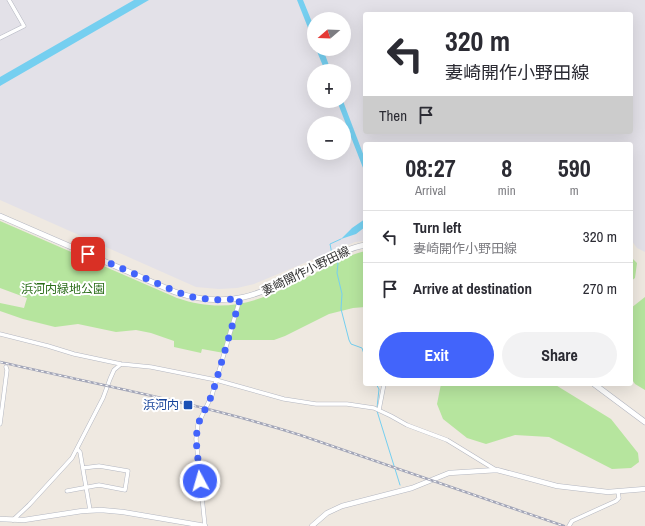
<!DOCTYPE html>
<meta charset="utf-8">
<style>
:root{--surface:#fff;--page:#f2f2f3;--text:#2b2b33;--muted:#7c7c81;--line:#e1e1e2;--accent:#4264fb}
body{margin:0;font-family:"Archivo Narrow","Noto Sans JP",sans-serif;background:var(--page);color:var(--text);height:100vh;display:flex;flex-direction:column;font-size:15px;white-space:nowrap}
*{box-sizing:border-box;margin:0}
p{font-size:13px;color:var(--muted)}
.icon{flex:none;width:22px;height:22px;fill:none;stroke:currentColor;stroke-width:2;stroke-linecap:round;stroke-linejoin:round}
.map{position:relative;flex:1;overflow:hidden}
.details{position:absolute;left:363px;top:142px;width:270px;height:244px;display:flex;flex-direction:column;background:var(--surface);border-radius:4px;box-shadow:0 4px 16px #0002}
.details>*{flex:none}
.hud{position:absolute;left:363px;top:12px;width:270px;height:122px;border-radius:4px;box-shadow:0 4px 16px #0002;background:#fff;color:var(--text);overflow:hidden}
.needle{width:26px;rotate:251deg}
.fabs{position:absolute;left:307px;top:12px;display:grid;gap:8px}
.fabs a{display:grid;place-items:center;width:44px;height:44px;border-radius:50%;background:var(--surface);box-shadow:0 4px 16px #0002;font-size:20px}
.pin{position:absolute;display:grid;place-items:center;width:34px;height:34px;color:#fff;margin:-17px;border-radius:8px;box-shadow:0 2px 6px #0006}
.me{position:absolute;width:44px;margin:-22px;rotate:354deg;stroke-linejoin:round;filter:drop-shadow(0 0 3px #0008)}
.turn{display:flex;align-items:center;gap:14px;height:84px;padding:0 16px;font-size:18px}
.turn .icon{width:52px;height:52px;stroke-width:2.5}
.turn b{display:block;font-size:28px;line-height:34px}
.then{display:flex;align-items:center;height:38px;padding:0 16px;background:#0003;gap:8px;font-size:15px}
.eta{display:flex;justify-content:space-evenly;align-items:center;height:68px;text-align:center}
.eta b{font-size:24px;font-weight:700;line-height:28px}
.cta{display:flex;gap:8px;margin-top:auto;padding:8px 16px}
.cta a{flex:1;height:46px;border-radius:24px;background:var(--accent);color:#fff;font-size:16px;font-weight:700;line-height:46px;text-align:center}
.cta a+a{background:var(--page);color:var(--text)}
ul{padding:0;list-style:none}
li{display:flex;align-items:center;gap:12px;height:52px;padding:0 16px;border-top:1px solid var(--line)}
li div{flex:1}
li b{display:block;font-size:15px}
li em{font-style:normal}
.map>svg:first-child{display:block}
.industrial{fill:#e3e1e8;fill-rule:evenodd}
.green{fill:#b6e59e}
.water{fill:#75cff0}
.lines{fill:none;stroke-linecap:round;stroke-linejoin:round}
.stream{stroke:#75cff0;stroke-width:1}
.minor-casing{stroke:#b4b7c1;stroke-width:4.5}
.tertiary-casing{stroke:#b4b7c1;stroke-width:5.5}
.secondary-casing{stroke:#b4b7c1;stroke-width:6}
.minor{stroke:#fff;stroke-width:3.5}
.tertiary{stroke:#fff;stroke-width:4.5}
.secondary{stroke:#fff;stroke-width:5}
.rail-casing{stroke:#a3a6b8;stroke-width:2.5}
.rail{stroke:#fff;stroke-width:1;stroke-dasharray:3;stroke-linecap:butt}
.route{stroke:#4264fb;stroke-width:7;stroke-dasharray:0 12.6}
.transit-dot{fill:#1a4fb4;stroke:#fff;stroke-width:1.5}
.labels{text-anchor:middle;stroke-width:4;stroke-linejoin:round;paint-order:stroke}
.street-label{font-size:12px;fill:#2e2e2e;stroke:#fff}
.park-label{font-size:12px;fill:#2c6e1b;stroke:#fff}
.transit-label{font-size:12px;fill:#164399;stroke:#fff;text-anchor:end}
</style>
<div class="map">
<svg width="645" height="526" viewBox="0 0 645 526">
<rect width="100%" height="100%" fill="#efe9e1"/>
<path class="industrial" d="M0,0H645V252L637,248L631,240V144H365V241L355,242L254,284L237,288L219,289L196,287L0,200ZM365,14H631V132H365ZM314,19H344V49H314ZM314,71H344V101H314ZM314,123H344V153H314Z"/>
<path class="green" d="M0,221L177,298C233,317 268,297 317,272C333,264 348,255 365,251V307L353,308L329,314L285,336L274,340H229L224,353L202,349L201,353L174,347V341L151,333L136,330L116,332L78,324L55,327L23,319L0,311V303L24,308L27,298L0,288Z
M631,257L637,263L635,278L631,281Z
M645,297V390L635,384L631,378V308Z
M441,384H554L611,419L638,453L639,462L631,468L612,469L575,450L549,437L515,435L486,444L467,438L443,419L437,404Z"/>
<path class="water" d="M134,0H149L0,86V77Z
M297,0H303L314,27V43Z
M316,49H323L331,71H325Z
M337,101H343L365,159V173Z
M365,219V227L356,234L341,239L352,228Z"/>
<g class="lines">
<path class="stream" d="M332,254L330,244L341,239
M334,259L338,263L337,273L342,294L341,309L349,340L351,344L362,348L365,357
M376,384L379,389L377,408
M377,411L400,485"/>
<g class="minor-casing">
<path id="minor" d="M0,38L24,26L9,0
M0,334L48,346L74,354L121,364L151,367L216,380L284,399L316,404H347L374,408L391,416L407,425L447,440L496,470
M379,410L384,384
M0,424L7,370L6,367
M77,449L80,452L90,510
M67,491L99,485L125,490L128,471L99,466L83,468
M13,520L29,505L72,458L103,398L110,379L114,370L121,364
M205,526L196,439L198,424L212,395L240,299
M569,526L572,521L616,501L619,498L618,492"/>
</g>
<g class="tertiary-casing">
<path id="tertiary" d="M0,519L24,520L82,511L101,510L123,512L205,526
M312,526L327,513L342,506L412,488L449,473L497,470L557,486L608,492L645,489"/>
</g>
<g class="secondary-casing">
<path id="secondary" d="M0,216L175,292C234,312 266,291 317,265C333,257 348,248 365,245
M594,384L645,422"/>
</g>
<use href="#minor" class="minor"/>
<use href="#tertiary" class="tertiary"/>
<use href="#secondary" class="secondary"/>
<g class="rail-casing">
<path id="rail" d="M0,362C100,385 202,404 300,435L564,526"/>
</g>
<use href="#rail" class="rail"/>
</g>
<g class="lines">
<path class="route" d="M88,254L187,296L213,300L240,299L212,395L198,424L196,439L200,481"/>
</g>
<rect class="transit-dot" x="183" y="400" width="10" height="10" rx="2"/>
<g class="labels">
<g class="street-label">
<text transform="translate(306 271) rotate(-26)" y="4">妻崎開作小野田線</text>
</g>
<g class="park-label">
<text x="63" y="293">浜河内緑地公園</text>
</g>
<g class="transit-label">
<text x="179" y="409">浜河内</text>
</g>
</g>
</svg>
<div class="fabs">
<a><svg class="needle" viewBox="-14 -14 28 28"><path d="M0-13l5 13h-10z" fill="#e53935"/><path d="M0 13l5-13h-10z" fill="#7c7c81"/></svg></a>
<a>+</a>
<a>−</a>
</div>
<div class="pin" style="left:88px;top:254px;background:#d93025"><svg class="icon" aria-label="arrive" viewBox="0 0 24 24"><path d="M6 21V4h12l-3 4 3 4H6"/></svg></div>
<svg class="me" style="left:200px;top:481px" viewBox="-20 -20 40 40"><circle r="17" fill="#4264fb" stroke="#fff" stroke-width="3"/><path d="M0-11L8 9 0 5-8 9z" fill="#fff"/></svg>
<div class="hud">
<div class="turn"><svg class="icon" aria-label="left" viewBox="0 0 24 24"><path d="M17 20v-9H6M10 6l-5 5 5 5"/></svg><div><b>320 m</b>妻崎開作小野田線</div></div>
<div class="then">Then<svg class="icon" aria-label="arrive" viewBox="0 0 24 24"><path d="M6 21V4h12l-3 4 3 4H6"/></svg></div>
</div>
<section class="details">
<div class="eta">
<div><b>08:27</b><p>Arrival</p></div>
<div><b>8</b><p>min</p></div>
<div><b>590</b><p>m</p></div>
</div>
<ul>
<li><svg class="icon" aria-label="left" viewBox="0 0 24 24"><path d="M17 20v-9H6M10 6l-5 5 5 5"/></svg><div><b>Turn left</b><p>妻崎開作小野田線</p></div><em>320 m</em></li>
<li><svg class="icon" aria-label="arrive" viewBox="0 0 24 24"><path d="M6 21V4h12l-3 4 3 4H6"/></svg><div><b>Arrive at destination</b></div><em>270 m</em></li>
</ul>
<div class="cta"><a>Exit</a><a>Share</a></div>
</section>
</div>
